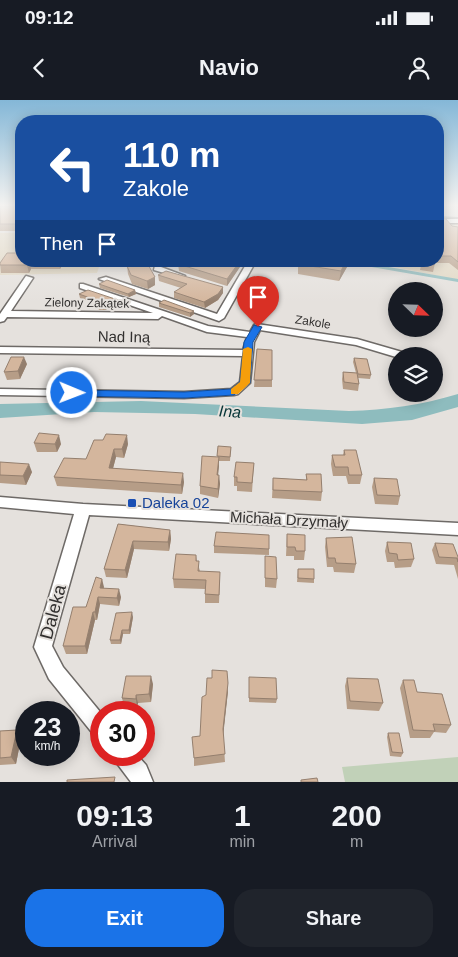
<!DOCTYPE html>
<meta charset="utf-8">
<style>
:root{--surface:#171b24;--page:#20242c;--text:#f1f3f6;--muted:#9ea1a6;--accent:#1a73e8}
body{margin:0;font-family:Helvetica,sans-serif;background:var(--page);color:var(--text);height:100vh;display:flex;flex-direction:column;font-size:19px;white-space:nowrap}
*{box-sizing:border-box;margin:0}
p{font-size:16px;color:var(--muted)}
.icon{flex:none;width:28px;height:28px;fill:none;stroke:currentColor;stroke-width:2;stroke-linecap:round;stroke-linejoin:round}
.map{position:relative;height:682px;overflow:hidden}
.sheet{display:flex;flex-direction:column;background:var(--surface);flex:1}
.sheet>*{flex:none}
.top-card{position:absolute;left:15px;top:15px;width:429px;height:152px;border-radius:20px;box-shadow:0 2px 12px #0003;background:#1a4fa0;color:#fff;overflow:hidden}
.needle{width:32px;rotate:113deg}
.buttons{position:absolute;left:388px;top:182px;display:grid;gap:10px}
.buttons a{display:grid;place-items:center;width:55px;height:55px;border-radius:50%;background:var(--surface);box-shadow:0 2px 12px #0003;font-size:25px}
.speed{position:absolute;left:15px;top:601px;display:flex;gap:10px;font-size:25px;font-weight:700;text-align:center}
.speed>*{display:grid;place-content:center;width:65px;height:65px;border-radius:50%;background:var(--surface);box-shadow:0 2px 12px #0003;line-height:1}
.speed small{font-size:12px;font-weight:400}
.speed .limit{border:8px solid #d22;background:#fff;color:#111}
.pin{position:absolute;display:grid;place-items:center;width:42px;height:42px;color:#fff;margin:-51px -21px;border-radius:50% 50% 50% 0;rotate:-45deg;box-shadow:0 0 5px #0007}
.pin .icon{rotate:45deg}
.me{position:absolute;width:55px;margin:-28px;rotate:91deg;stroke-linejoin:round;filter:drop-shadow(0 0 4px #0008)}
.turn{display:flex;align-items:center;gap:18px;height:105px;padding:0 25px;font-size:22px}
.turn .icon{width:65px;height:65px;stroke-width:2.5}
.turn b{display:block;font-size:35px;line-height:42px}
.then{display:flex;align-items:center;height:48px;padding:0 25px;background:#0003;gap:10px;font-size:19px}
.eta{display:flex;justify-content:space-evenly;align-items:center;height:85px;text-align:center}
.eta b{font-size:30px;font-weight:800;line-height:35px}
.cta{display:flex;gap:10px;margin-top:auto;padding:10px 25px}
.cta a{flex:1;height:58px;border-radius:20px;background:var(--accent);color:#fff;font-size:20px;font-weight:800;line-height:58px;text-align:center}
.cta a+a{background:var(--page);color:var(--text)}
.status{display:flex;justify-content:space-between;align-items:center;height:35px;padding:0 25px;background:var(--surface);direction:ltr}
.status svg{height:14px;fill:currentColor}
header{display:flex;justify-content:space-between;align-items:center;height:65px;padding:0 25px;background:var(--surface);font-size:22px;font-weight:800}
.map>svg:first-child{display:block}
.industrial{fill:#e1d7c2}
.green{fill:#c1d1b8}
.water{fill:#8ebcbe}
.lines{fill:none;stroke-linecap:round;stroke-linejoin:round}
.minor-casing{stroke:#6e6a67;stroke-width:3}
.minor{fill:#fff;fill-rule:evenodd}
.rail{stroke:#918e8b;stroke-width:2}
.wall{fill:#b69d87}
.shaded-wall{fill:#947f6e}
.building{fill:#d4b69d;stroke:#947f6e}
.route{fill:#1a73e8;stroke:#114b97}
.slow{fill:#f59e0b}
.transit-dot{fill:#1a4fb4;stroke:#e5e1dd;stroke-width:2}
.labels{text-anchor:middle;stroke-width:4;stroke-linejoin:round;paint-order:stroke}
.far-street-label{font-size:12px;fill:#32302f;stroke:#e5e1dd}
.street-label{font-size:15px;fill:#32302f;stroke:#e5e1dd}
.transit-label{font-size:15px;fill:#164399;stroke:#e5e1dd;text-anchor:start}
.water-label{font-size:16px;font-style:italic;fill:#063537;stroke:#e5e1dd}
.near-street-label{font-size:18px;fill:#32302f;stroke:#e5e1dd}
</style>
<div class="status"><b>09:12</b><svg viewBox="0 0 49 12"><path d="M0 12V9h3v3zM5 12V6h3v6zM10 12V3h3v9zM15 12V0h3v12zM26 1h20v11H26zM47 4h2v5h-2z"/></svg></div>
<header><svg class="icon" aria-label="back" viewBox="0 0 24 24"><path d="M15 5l-7 7 7 7"/></svg>Navio<svg class="icon" aria-label="person" viewBox="0 0 24 24"><circle cx="12" cy="8" r="4"/><path d="M4 21q1-7 8-7t8 7"/></svg></header>
<div class="map">
<svg width="458" height="682" viewBox="0 0 458 682">
<rect width="100%" height="100%" fill="#e5e1dd"/>
<path class="industrial" d="M438,122H458V180L385,165L384,161H438Z
M0,133H21V161H101L97,173L0,175Z"/>
<path class="green" d="M458,657V682H345L342,667Z"/>
<path class="water" d="M337,161H354L458,179V182Z
M458,294V307L412,320L362,324L195,314L94,312L0,318V304L141,301L349,311C386,310 422,305 458,294Z"/>
<g class="lines">
<g class="minor-casing">
<path id="minor" d="M438,119H458V123H438Z
M156,161H164L161,167L185,176L181,178L154,170Z
M248,161H256L224,218L219,221L99,179L106,177L217,214Z
M26,176L33,178L11,211L153,213L80,188V184H83L208,226L250,232L254,225L257,224L357,239L409,254L410,256L396,257L356,245L260,230L254,242L250,283L238,294L234,295L184,298L0,295V289L184,292L231,289L240,282L243,256L0,253V247L243,250L247,237L207,232L162,216L158,219L7,217L4,221L0,222V214Z
M0,397L83,404L458,423V435L89,415L52,546L63,567L101,613V638L94,635L49,579L34,547L74,414L0,407Z
M112,655H137L146,665L153,682H131L116,662Z"/>
</g>
<use href="#minor" class="minor"/>
<path class="rail" d="M438,117L458,118"/>
</g>
<path class="wall" d="M0,106H21V131H0Z
M438,118L452,126L458,127V170L449,163H435L433,172L420,170L422,161H438Z
M21,161H64L60,169H31L29,173H1L0,163Z
M184,161H244L227,186L179,171L178,164Z
M298,164L347,167L339,181L298,174Z
M127,166H148L155,177V185L148,189L132,184L128,174Z
M158,175L223,193L218,200L205,208L174,198V192L181,188L159,181Z
M99,184L135,190L136,194L129,197L100,188Z
M79,194L118,200L119,203L105,210H99L98,207L99,205L80,198Z
M159,203L194,214L190,217L159,207Z
M257,249L272,280V287H254Z
M354,258L371,275L370,279L358,278L359,284L358,291L343,289L342,279L343,272L356,273L353,262Z
M27,264L20,279L7,280L4,272Z
M34,343L61,344L57,352H37Z
M128,344L124,358L116,357L113,368L184,382L182,394L57,386L54,377L86,359Z
M231,347L230,361H219L218,375L220,384L218,398L200,394V386L217,357Z
M344,350L362,375L360,384H348L346,376H333L331,364L332,355H343Z
M0,362L32,372L26,385L0,383Z
M254,363L252,392L237,391V386H234V377Z
M306,374L322,392L321,401L272,398L273,378L306,380Z
M374,378L400,396L398,405L375,404L372,387Z
M118,424L170,430L171,439L169,451L134,449L127,478L106,477L104,469Z
M287,434L305,451L304,460H294V456H286Z
M326,438L356,464L354,473L334,472L333,467H327L325,447Z
M387,442L414,459L411,467L395,468L394,462H387L385,451Z
M435,443L458,457V479L454,465L436,464L432,450Z
M214,446L269,449V455L214,453Z
M196,455L197,461L200,471L220,480L219,503H205V489L174,488L173,479Z
M265,456L277,479L276,488L265,487Z
M298,469L314,479V483L297,482Z
M102,479L103,488L121,497L119,506L100,504L97,520H95L87,554H66L63,546Z
M133,517L130,534H123L121,544H111L110,540Z
M249,577L277,599L276,603L249,602Z
M347,578L383,603L379,611L347,609L345,586Z
M403,580L451,625L446,633L434,632L430,638H410L400,588Z
M153,584L151,602L138,603L137,607L124,606L122,598Z
M228,591L223,634L225,662L194,666V658L200,636Z
M17,630L21,638L16,664L0,665V631Z
M388,633L403,653L401,657L390,656L387,637Z"/>
<path class="shaded-wall" d="M29,161L31,169L29,173L27,165Z
M59,161H64L60,169Z
M145,161H152L146,169Z
M240,161H244L227,186V179Z
M346,161H348L347,167L339,181L341,171Z
M155,177V185L148,189L147,181Z
M223,187V193L218,200L205,208L204,202Z
M135,190L136,194L129,197L128,194Z
M118,200L119,203L105,210V207Z
M194,211V214L190,217V213Z
M24,257L27,264L20,279L18,271Z
M59,335L61,344L57,352L55,344Z
M127,335L128,344L124,358L122,349Z
M114,349L116,357L111,376L109,368Z
M219,357V366L217,384V375Z
M29,364L32,372L26,385L23,376Z
M183,373L184,382L182,394L181,385Z
M219,375L220,384L218,398V389Z
M170,430L171,439L169,451L168,442Z
M133,441L134,449L127,478L125,470Z
M102,479L104,487L102,495L100,488Z
M119,489L121,497L119,506L117,498Z
M98,497L100,504L97,520L95,512Z
M93,512L95,520L87,554L85,546Z
M132,512L133,517L130,534L129,530Z
M122,530L123,534L121,544L120,540Z
M151,576L153,584L151,602L149,594Z
M228,583V591L223,637V629Z
M136,595L138,603L137,607L136,599Z
M17,630L21,638L16,664L11,657Z"/>
<path class="building" d="M0,106H21V124H0Z
M438,118L446,119L452,126L458,127V162L451,156H438Z
M7,153H21V161H29L27,165H0V163Z
M130,161H146L155,177L147,181L131,175L127,166Z
M184,161H240L227,179L178,164Z
M301,161H346L341,171L298,164Z
M422,161H435L434,165L422,163Z
M166,171L223,187L218,194L204,202L174,192L187,184L158,175Z
M107,180L135,190L128,194L99,184Z
M88,190L118,200L105,207H98L101,202L79,194Z
M164,200L194,211L190,213L159,203Z
M257,249L272,250V280H254Z
M11,257H24L18,271L4,272Z
M354,258L367,259L371,275L358,274Z
M343,272L357,273L359,284L344,282Z
M39,333L59,335L55,344L34,343Z
M106,334L127,335L122,349H114L109,368L183,373L181,385L54,377L64,358L86,359L94,340H103Z
M218,346L231,347L230,357L217,356Z
M344,350H356L362,375H349L348,367H335L332,355H345Z
M202,356L219,357L217,375H219L218,389L200,386Z
M0,362L29,364L23,376L0,375Z
M236,362L254,363L252,383L237,382V377H234Z
M306,374H321L322,392L273,390V378L307,380Z
M374,378L397,379L400,396L377,395Z
M118,424L170,430L168,442L133,441L125,470L104,469Z
M216,432L269,435V449L214,446Z
M287,434L305,435V451H296L295,447H287Z
M352,437L356,464L336,463L335,458H328L326,438Z
M387,442L411,443L414,459L398,460L397,454L389,453Z
M435,443L453,444L458,457V462L457,458L439,457Z
M176,454L196,455V461H199L198,471L220,472L219,495L205,494L206,480L173,479Z
M265,456L276,457L277,479L265,478Z
M298,469H314V479L298,478Z
M96,477L102,479L100,488L119,489L117,498L98,497L95,512H93L85,546H63L73,507H86Z
M132,512L129,530H122L120,540H110L116,513Z
M212,570L227,571L228,583L223,629L225,654L194,658L192,637L200,636L202,597L206,595L207,578H212Z
M126,576H151L149,594L136,595V599L122,598Z
M249,577L276,578L277,599L249,598Z
M347,578L378,579L383,603L350,601Z
M403,580H414L417,592L442,594L451,625L433,624L435,631L413,630Z
M17,630L11,657L0,658V631Z
M388,633H399L403,653L392,652Z
M115,677L114,682H67V680Z
M317,678L318,682H301V680Z"/>
<linearGradient id="sky" x2="0" y2="1"><stop stop-color="#84b7d7"/><stop offset="0.52" stop-color="#f3f2f0"/><stop offset="1" stop-color="#f3f2f0" stop-opacity="0"/></linearGradient>
<rect width="458" height="202" fill="url(#sky)"/>
<path class="route" d="M254,225L262,227L253,242L250,283L234,295L184,298L72,296L67,293L72,290L184,292L231,289L240,282L244,242Z"/>
<path class="slow" d="M248,247L252,249L250,283L238,294H231V289L240,282L243,249Z"/>
<rect class="transit-dot" x="127" y="398" width="10" height="10" rx="2.5"/>
<g class="labels">
<g class="far-street-label">
<text transform="translate(87 203) rotate(1)" y="4">Zielony Zakątek</text>
<text transform="translate(313 222) rotate(9)" y="4">Zakole</text>
</g>
<g class="street-label">
<text transform="translate(124 237) rotate(1)" y="5">Nad Iną</text>
<text transform="translate(289 420) rotate(3)" y="5">Michała Drzymały</text>
</g>
<g class="transit-label">
<text x="142" y="408">Daleka 02</text>
</g>
<g class="water-label">
<text transform="translate(230 311) rotate(4)" y="6">Ina</text>
</g>
<g class="near-street-label">
<text transform="translate(53 512) rotate(-75)" y="6">Daleka</text>
</g>
</g>
</svg>
<div class="buttons">
<a><svg class="needle" viewBox="-14 -14 28 28"><path d="M0-13l5 13h-10z" fill="#e53935"/><path d="M0 13l5-13h-10z" fill="#9ea1a6"/></svg></a>
<a><svg class="icon" aria-label="layers" viewBox="0 0 24 24"><path d="M12 4l9 5-9 5-9-5zM3 14l9 5 9-5"/></svg></a>
</div>
<div class="speed"><div>23<small>km/h</small></div><div class="limit">30</div></div>
<div class="pin" style="left:258px;top:227px;background:#d93025"><svg class="icon" aria-label="arrive" viewBox="0 0 24 24"><path d="M6 21V4h12l-3 4 3 4H6"/></svg></div>
<svg class="me" style="left:72px;top:293px" viewBox="-20 -20 40 40"><circle r="17" fill="#1a73e8" stroke="#fff" stroke-width="3"/><path d="M0-11L8 9 0 5-8 9z" fill="#fff"/></svg>
<div class="top-card">
<div class="turn"><svg class="icon" aria-label="left" viewBox="0 0 24 24"><path d="M17 20v-9H6M10 6l-5 5 5 5"/></svg><div><b>110 m</b>Zakole</div></div>
<div class="then">Then<svg class="icon" aria-label="arrive" viewBox="0 0 24 24"><path d="M6 21V4h12l-3 4 3 4H6"/></svg></div>
</div>
</div>
<section class="sheet">
<div class="eta">
<div><b>09:13</b><p>Arrival</p></div>
<div><b>1</b><p>min</p></div>
<div><b>200</b><p>m</p></div>
</div>
<div class="cta"><a>Exit</a><a>Share</a></div>
</section>
